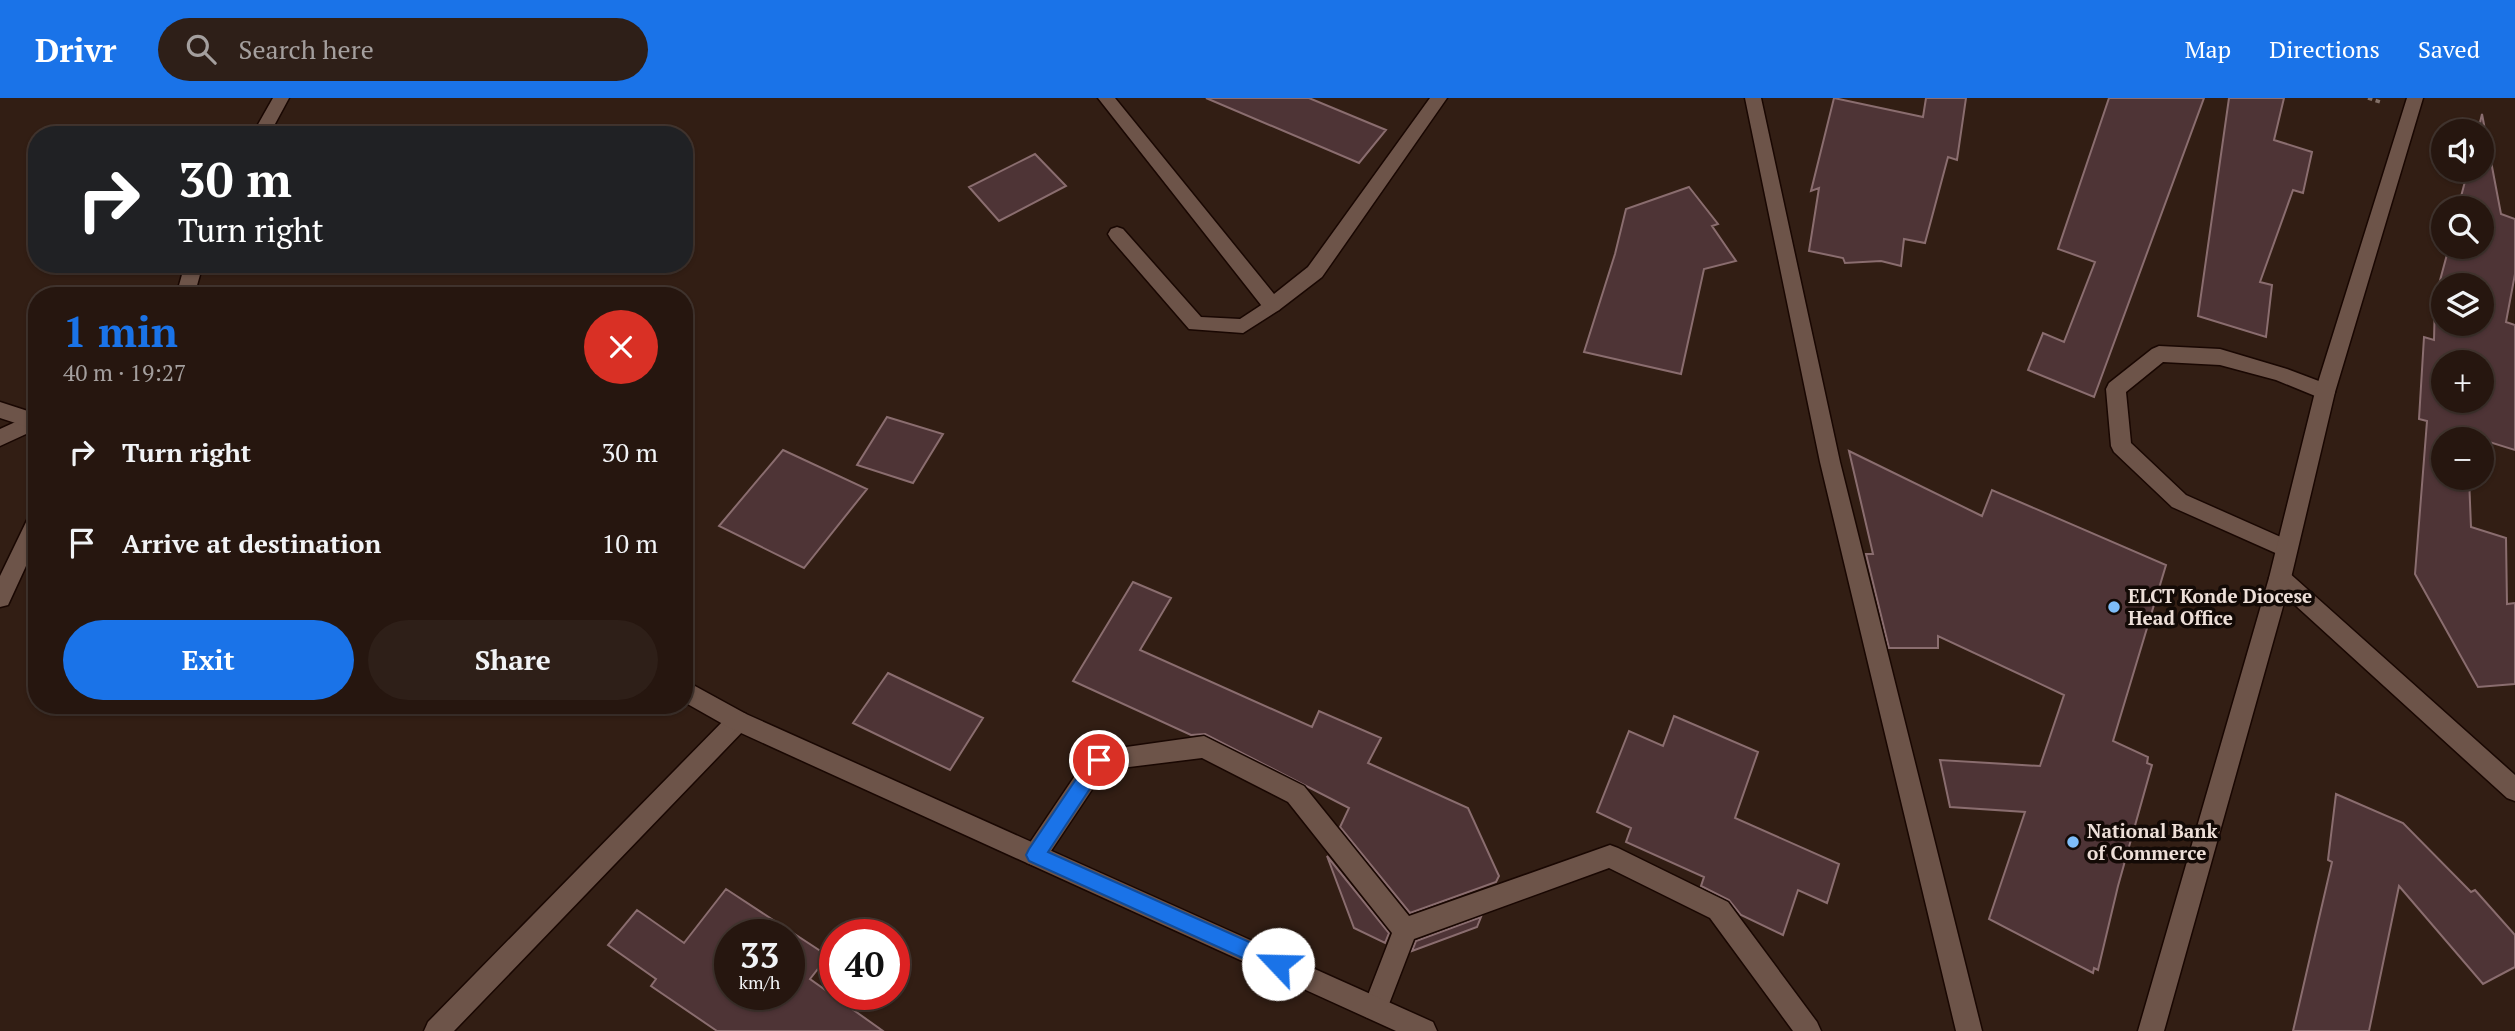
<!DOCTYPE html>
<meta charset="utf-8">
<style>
:root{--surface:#26160f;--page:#2e1f18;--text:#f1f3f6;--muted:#a49f9e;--line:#42352f;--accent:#1a73e8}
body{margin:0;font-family:"PT Serif",serif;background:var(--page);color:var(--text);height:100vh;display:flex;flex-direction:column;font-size:26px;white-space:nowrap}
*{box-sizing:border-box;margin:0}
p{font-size:23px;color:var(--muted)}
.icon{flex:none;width:38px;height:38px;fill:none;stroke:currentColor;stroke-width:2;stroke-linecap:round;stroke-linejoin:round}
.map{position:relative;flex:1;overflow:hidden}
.details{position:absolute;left:28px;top:189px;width:665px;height:427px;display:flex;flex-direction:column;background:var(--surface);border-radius:28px;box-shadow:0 2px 5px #0004,0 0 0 2px var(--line)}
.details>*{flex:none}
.guide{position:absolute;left:28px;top:28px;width:665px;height:147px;border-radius:28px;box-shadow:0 2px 5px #0004,0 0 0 2px var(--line);background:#202124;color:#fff;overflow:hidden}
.fabs{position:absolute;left:2431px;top:21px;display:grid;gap:14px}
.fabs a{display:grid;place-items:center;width:63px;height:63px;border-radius:50%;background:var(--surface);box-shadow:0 2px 5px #0004,0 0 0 2px var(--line);font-size:35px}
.speed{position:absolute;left:714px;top:821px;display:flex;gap:14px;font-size:35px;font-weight:700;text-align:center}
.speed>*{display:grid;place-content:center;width:91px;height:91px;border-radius:50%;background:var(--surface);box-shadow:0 2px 5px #0004,0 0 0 2px var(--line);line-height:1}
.speed small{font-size:18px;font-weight:400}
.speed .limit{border:10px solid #d22;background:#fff;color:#111}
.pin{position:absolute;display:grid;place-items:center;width:60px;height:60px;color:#fff;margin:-30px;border:4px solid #fff;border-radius:50%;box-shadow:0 2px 7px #0007}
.me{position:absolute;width:77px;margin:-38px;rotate:294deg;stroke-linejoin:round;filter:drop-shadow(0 0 5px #0008)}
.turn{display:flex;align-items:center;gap:24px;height:147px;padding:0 35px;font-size:32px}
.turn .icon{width:91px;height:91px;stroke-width:2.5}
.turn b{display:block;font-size:49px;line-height:60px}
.round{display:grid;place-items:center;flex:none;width:74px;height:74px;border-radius:37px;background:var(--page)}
.head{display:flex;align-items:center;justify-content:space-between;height:119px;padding:0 35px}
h1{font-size:42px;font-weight:700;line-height:52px;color:var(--accent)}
.primary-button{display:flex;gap:14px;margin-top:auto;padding:14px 35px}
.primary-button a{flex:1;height:80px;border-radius:42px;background:var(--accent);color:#fff;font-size:28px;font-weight:700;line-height:80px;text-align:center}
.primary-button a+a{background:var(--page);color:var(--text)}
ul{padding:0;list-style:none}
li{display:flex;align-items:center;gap:21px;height:91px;padding:0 35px}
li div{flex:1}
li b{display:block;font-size:26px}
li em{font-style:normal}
header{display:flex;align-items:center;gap:42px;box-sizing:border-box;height:98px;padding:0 35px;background:var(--accent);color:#fff}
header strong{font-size:33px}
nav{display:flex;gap:38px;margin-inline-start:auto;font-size:24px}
.search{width:490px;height:63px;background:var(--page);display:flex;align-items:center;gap:18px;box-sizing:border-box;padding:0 24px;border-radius:38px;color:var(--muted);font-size:26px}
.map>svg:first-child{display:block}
.building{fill:#4e3436;stroke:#8a6d6f;stroke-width:2;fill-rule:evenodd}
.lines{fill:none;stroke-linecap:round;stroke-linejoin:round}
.lane-casing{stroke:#190702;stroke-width:3}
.street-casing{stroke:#190702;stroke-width:3}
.secondary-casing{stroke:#190702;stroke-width:3}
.path{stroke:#837169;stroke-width:3.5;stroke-dasharray:4.5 3.5;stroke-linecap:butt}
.lane{fill:#6d5449;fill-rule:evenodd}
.street{fill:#6d5449;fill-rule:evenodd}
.secondary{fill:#6d5449;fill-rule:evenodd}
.route{fill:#1a73e8;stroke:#114b97;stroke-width:2}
.poi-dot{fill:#7ebdf9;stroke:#130a06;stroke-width:2.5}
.labels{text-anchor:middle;stroke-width:7;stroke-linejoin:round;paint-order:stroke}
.poi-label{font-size:19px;font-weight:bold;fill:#eddfd8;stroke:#130a06;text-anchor:start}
</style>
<header>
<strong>Drivr</strong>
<div class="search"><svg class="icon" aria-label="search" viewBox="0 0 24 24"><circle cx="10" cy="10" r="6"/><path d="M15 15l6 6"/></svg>Search here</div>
<nav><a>Map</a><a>Directions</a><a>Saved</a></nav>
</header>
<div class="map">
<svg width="2515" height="933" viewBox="0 0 2515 933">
<rect width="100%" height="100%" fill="#321e14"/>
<path class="building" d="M1206,0H1309L1386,32L1359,65Z
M1834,0L1923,19L1926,0H1966L1957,62L1948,59L1925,145L1904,141L1901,168L1881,163L1845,165L1843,160L1809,153L1819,90L1811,93Z
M2109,0H2204L2094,299L2028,272L2043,235L2064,244L2095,164L2058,151Z
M2229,0H2284L2274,42L2312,54L2303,95L2293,92L2260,184L2272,187L2266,239L2198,218Z
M2482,16L2501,116L2515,121V176L2506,224L2515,227V352L2467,337V341H2443V380H2469L2471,429L2506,440L2507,506L2515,505V586L2478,589L2415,476L2427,323L2419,321L2424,239L2434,242L2435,201L2449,149H2482V110H2458L2468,72H2482V33H2478ZM2443,187H2482V226H2443ZM2443,264H2482V303H2443Z
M1035,56L1066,88L999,123L969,89Z
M1689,89L1718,126L1712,128L1736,163L1704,171L1681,276L1584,254L1615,156L1626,111Z
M887,319L943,336L913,385L857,367Z
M783,352L867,391L804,470L719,428Z
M1849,353L1982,418L1992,392L2166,467L2113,643L2148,659L2147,665L2152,667L2118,788L2098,872L2094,870L2093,875L1989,821L2025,714L1950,709L1940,662L2040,668L2064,597L1938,538V550H1889L1866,456H1873Z
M1133,484L1171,500L1140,552L1312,629L1319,613L1381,640L1368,665L1468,710L1499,778L1496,784L1410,815L1340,729L1349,710L1205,636L1191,637L1073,583Z
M888,575L983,620L950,672L853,625Z
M1674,618L1758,654L1735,720L1839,766L1827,805L1798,792L1783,837L1741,817L1729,802L1701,788L1704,779L1626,744L1631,730L1597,714L1629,633L1663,648Z
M2336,696L2403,725L2471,794L2475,792L2515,837V869L2483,886L2399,788L2369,933H2293L2332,764L2328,762Z
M1327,758L1389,835L1385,845L1354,830Z
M726,791L828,858L810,881L883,933H717L651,888L656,881L608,847L637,812L684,845ZM730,836H789V896H730Z
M1481,819L1477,829L1412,853L1416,843Z"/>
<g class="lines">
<g class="lane-casing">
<path id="lane" d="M1117,129L1123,131L1201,219L1240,221L1272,200L1279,202L1281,207L1279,212L1243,235L1189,231L1111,141L1108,136L1111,131Z
M2159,248L2220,251L2287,271L2332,288L2335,294L2332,300L2325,302L2276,282L2220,267L2163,264L2126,294L2131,345L2186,397L2294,445L2297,451L2294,457L2287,460L2280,457L2172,409L2114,354L2111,348L2106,291L2109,285L2152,251Z
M33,316L37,317V331L0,348V331Z
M1204,638L1304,688L1409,818L1610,747L1618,750L1728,804L1817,924L1821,933H1793L1710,820L1609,770L1414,841L1384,919L1375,922L1366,919L1363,910L1392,835L1288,704L1202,660L1105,672L1043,765L1035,768L1027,765L1023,757L1027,749L1091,654Z"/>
</g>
<g class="street-casing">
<path id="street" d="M1098,0H1115L1274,196L1308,169L1430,0H1447L1322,179L1279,212L1272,214L1265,212Z
M1745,0H1761L1840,364L1982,933H1956L1820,364Z
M0,304L37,316V332L0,320Z
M37,413V444L8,507L0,509V478L30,416Z
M2280,471L2287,473L2515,677V703L2507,700L2273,487L2269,480L2273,473Z
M738,613L746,616L749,623L746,630L454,933H424L428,924L730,616Z"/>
</g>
<g class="secondary-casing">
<path id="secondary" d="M273,0H289L269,37H252Z
M2407,0H2423L2335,294L2291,480L2164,933H2138L2269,480L2315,294Z
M185,166H203L194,198H176Z
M684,582L746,616L1433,924L1437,933H1396L730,630L684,604Z"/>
</g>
<path class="path" d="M2368,0L2380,4"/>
<use href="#lane" class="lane"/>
<use href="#street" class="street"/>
<use href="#secondary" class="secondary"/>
</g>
<path class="route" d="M1099,654L1105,656L1108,662L1105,668L1048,754L1285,860L1287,866L1285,873L1278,876L1271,873L1029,763L1026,757L1029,751L1093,656Z"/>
<g class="poi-dot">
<circle cx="2114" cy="509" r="7"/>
<circle cx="2073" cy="744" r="7"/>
</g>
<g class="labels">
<g class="poi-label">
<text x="2128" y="505">ELCT Konde Diocese<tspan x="2128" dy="22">Head Office</tspan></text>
<text x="2087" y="740">National Bank<tspan x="2087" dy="22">of Commerce</tspan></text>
</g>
</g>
</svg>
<div class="fabs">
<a><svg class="icon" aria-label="sound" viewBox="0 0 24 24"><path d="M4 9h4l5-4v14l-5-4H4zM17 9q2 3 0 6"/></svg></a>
<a><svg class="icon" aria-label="search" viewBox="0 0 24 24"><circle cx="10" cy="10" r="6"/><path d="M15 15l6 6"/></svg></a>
<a><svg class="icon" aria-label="layers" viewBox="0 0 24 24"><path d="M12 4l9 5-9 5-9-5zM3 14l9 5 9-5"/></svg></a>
<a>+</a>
<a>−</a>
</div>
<div class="speed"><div>33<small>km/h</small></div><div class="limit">40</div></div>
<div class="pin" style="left:1099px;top:662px;background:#d93025"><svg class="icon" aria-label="arrive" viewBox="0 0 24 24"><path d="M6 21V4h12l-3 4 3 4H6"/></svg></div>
<svg class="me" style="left:1278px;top:866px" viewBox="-20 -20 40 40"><circle r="19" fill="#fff"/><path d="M0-13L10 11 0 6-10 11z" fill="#1a73e8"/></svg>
<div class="guide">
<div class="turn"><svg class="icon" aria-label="right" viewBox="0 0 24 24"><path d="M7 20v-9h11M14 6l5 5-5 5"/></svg><div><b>30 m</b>Turn right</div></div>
</div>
<section class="details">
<div class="head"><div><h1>1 min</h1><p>40 m · 19:27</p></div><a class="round" style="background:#d93025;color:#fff"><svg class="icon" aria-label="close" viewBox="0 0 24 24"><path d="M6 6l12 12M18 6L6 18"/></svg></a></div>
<ul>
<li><svg class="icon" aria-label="right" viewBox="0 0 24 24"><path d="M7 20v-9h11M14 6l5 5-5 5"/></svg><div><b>Turn right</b></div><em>30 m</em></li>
<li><svg class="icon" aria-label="arrive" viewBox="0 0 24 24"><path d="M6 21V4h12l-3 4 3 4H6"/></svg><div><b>Arrive at destination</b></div><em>10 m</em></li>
</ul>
<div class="primary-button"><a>Exit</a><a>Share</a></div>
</section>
</div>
